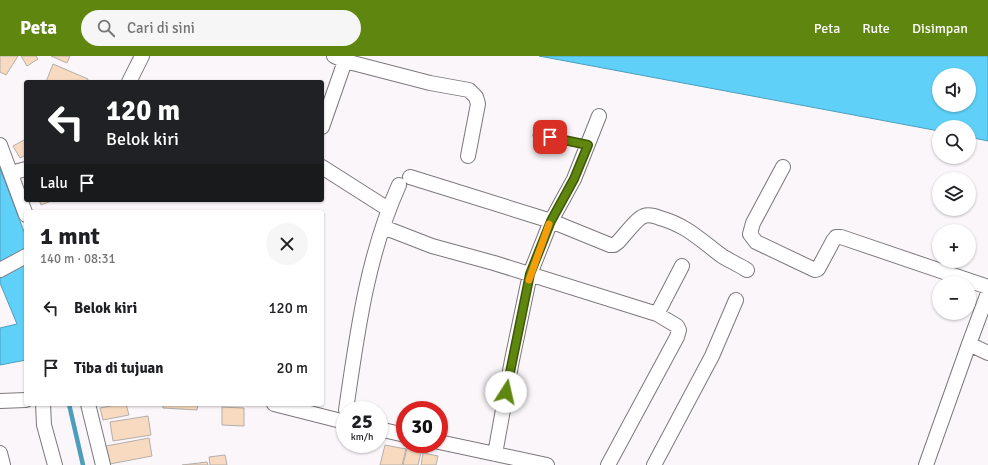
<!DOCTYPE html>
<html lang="id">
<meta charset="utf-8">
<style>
:root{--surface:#fff;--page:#f6f6f6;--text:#202124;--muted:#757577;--accent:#5f860e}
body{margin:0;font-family:Signika,sans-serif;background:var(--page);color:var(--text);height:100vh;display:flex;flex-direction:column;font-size:15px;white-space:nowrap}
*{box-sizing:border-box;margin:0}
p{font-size:13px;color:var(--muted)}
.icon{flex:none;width:22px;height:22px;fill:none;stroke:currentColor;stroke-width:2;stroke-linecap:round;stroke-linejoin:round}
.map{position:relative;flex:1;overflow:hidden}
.drawer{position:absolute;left:24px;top:154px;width:300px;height:196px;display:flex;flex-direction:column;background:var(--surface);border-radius:4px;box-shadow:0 1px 3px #0004}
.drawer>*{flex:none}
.banner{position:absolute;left:24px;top:24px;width:300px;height:122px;border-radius:4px;box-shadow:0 1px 3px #0004;background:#202124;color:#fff;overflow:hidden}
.fabs{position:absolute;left:932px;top:12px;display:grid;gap:8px}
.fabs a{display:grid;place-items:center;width:44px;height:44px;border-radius:50%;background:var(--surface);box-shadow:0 1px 3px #0004;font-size:20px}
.speed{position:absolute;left:336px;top:345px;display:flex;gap:8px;font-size:20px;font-weight:700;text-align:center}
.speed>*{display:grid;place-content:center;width:52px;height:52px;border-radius:50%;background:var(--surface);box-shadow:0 1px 3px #0004;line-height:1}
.speed small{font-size:10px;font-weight:400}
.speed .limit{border:6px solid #d22;background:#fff;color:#111}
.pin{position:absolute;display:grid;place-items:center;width:34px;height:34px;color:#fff;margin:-17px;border-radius:8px;box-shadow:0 2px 6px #0006}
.me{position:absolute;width:44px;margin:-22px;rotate:10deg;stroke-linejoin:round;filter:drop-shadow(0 0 3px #0008)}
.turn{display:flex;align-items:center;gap:14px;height:84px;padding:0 16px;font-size:18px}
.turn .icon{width:52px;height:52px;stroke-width:2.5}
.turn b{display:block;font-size:28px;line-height:34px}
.then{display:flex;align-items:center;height:38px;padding:0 16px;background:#0003;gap:8px;font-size:15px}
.round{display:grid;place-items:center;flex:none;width:42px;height:42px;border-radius:21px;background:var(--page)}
.summary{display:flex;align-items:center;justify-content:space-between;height:68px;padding:0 16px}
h1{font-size:24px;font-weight:700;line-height:30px}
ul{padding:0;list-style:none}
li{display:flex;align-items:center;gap:12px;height:60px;padding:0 16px}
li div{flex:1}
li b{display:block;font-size:15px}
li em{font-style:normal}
header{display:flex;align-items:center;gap:24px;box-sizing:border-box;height:56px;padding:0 20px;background:var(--accent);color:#fff}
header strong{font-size:19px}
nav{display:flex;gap:22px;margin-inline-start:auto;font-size:14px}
.search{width:280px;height:36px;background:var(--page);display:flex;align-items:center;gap:10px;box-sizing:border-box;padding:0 14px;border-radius:22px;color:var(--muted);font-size:15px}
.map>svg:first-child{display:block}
.water{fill:#5fd1f9;stroke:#4e9ebb;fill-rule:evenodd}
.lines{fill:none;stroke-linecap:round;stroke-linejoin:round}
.stream{stroke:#4e9ebb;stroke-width:4.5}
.building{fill:#f7dac0;stroke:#b4afab}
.service-casing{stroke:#7c787c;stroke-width:9}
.minor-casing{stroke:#7c787c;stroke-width:16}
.service{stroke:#fff;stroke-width:7}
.minor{stroke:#fff;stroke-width:14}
.route-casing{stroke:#3e5709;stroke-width:10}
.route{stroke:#5f860e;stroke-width:7}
.slow{stroke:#f59e0b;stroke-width:7}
</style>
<header>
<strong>Peta</strong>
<div class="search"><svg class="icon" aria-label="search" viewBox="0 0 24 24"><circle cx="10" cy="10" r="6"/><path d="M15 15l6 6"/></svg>Cari di sini</div>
<nav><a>Peta</a><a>Rute</a><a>Disimpan</a></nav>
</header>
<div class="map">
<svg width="988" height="409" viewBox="0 0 988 409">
<rect width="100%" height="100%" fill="#faf6fa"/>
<path class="water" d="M539,0H988V85L969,81V71H939V75ZM939,19H969V49H939Z
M0,112L26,181V304L0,309V272L17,268L0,227Z"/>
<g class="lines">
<path class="stream" d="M69,348L83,409"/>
</g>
<path class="building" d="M0,0H18L6,19L0,16Z
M21,0H36L38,3L27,10Z
M51,0H70L67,7Z
M53,8L88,23L87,26H46Z
M26,83V99L20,102L13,90Z
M39,144H54L41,149Z
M121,348H126L129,359L103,364L100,352Z
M163,348H198L197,354L163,352Z
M222,351L244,352V370L222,369Z
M148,360L151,379L113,385L110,366Z
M149,382L152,400L110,408L106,390Z
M408,388H423L418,409H403Z
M385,389L406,393L402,409H380Z
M423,397L438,400L436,409H421Z
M225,399L227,409H210L209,401Z
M207,406L208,409H182Z"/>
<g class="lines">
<g class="service-casing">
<path id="service" d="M537,79L588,89"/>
</g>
<g class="minor-casing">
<path id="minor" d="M334,0L345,5L430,27L469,34L476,41L478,48L468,100
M129,26L142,0
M322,71L345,5
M0,89L26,159
M322,111L388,153
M783,111L753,167L750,178L756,186L815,214L818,213L833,185L836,181H841L988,231
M11,117L26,113
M410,121L551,165L610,189H614L618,186C624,180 637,162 644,160C649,158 655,160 660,162C688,170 700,184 722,200C730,205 739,209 747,214
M383,171L432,190L494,207L657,258L677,270L679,274L677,281L608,409
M0,214L26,200
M657,258L682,210
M969,288L988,297
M0,345L26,344
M43,348L44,369L55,409
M88,348L103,409
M274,348L345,366
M346,354C357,278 367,200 399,129
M379,373L405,379
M439,386L547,409
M0,397L3,409
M495,398L512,304L530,218L551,165L574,123L599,60
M654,409L712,300L736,244
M926,409L969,288L988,237"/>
</g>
<use href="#service" class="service"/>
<use href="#minor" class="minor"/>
</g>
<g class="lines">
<g class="route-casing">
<path id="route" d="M506,336L530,218L551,165L574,123L588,89L550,81"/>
</g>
<use href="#route" class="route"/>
<path class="slow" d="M529,224L549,168"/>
</g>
</svg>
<div class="fabs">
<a><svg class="icon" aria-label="sound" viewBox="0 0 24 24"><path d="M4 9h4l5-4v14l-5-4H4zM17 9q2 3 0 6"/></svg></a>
<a><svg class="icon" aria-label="search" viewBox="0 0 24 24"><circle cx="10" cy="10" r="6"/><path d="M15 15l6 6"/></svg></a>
<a><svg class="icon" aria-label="layers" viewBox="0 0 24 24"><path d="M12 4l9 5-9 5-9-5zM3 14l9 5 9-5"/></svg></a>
<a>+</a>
<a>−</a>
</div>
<div class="speed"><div>25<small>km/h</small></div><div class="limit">30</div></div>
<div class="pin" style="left:550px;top:81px;background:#d93025"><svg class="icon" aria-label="arrive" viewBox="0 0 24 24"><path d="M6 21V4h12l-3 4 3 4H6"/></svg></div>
<svg class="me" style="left:506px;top:336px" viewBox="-20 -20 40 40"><circle r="19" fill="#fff"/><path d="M0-13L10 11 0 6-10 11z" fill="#5f860e"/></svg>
<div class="banner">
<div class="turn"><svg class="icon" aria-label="left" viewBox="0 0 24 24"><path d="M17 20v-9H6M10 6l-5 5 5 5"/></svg><div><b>120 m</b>Belok kiri</div></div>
<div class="then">Lalu<svg class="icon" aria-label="arrive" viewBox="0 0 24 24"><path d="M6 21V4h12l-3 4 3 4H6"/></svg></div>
</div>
<section class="drawer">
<div class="summary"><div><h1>1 mnt</h1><p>140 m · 08:31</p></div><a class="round"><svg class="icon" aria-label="close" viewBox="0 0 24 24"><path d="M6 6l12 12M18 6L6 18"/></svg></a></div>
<ul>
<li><svg class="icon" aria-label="left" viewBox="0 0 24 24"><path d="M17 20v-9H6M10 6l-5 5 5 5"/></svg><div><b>Belok kiri</b></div><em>120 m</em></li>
<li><svg class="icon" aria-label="arrive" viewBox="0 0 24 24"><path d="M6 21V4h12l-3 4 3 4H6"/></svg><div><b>Tiba di tujuan</b></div><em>20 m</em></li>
</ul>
</section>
</div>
